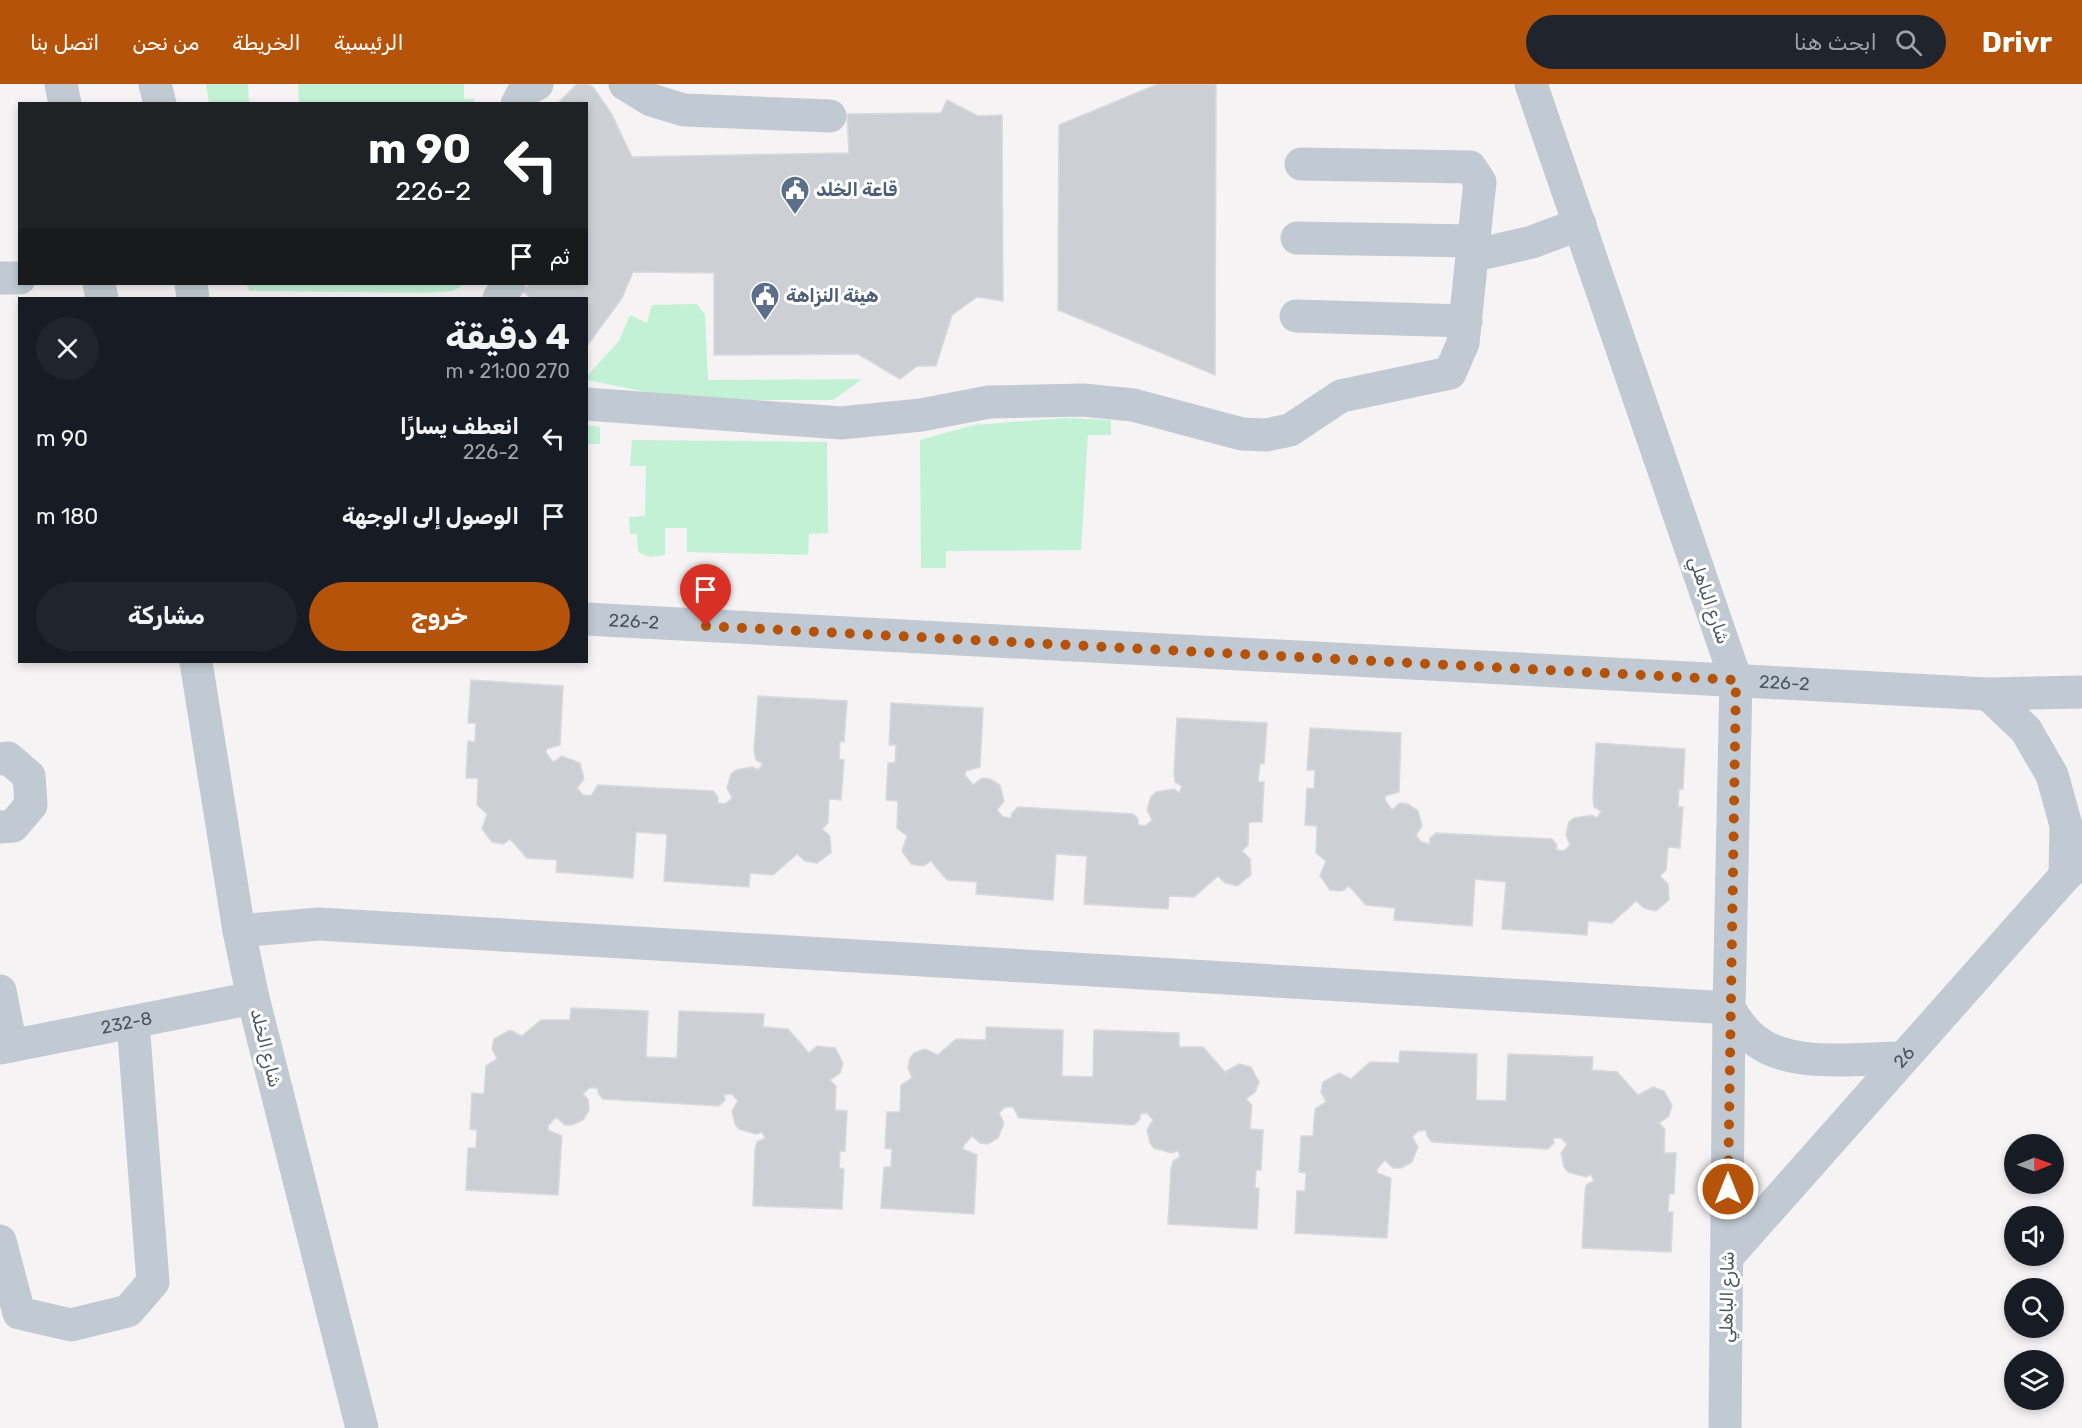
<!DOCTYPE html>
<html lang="ar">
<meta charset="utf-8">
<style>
:root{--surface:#171b24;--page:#20242c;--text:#f1f3f6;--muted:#9ea1a6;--accent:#b45309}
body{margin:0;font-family:Rubik,Cairo,sans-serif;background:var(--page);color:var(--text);direction:rtl;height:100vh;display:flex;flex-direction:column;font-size:22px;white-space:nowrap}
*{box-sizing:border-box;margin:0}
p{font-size:20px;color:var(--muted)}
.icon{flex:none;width:33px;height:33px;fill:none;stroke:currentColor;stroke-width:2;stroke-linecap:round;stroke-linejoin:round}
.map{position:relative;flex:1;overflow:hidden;direction:ltr}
.drawer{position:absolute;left:18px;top:213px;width:570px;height:366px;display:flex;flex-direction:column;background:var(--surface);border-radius:0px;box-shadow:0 3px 9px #0003;direction:rtl}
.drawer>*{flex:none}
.top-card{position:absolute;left:18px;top:18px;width:570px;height:183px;border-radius:0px;box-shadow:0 3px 9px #0003;direction:rtl;background:#202124;color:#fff;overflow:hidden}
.needle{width:39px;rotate:89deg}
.controls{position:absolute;left:2004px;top:1050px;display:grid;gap:12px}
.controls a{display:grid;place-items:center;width:60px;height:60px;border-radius:50%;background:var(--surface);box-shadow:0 3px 9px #0003;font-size:30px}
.pin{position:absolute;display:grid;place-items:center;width:51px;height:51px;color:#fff;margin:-62px -26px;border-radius:50% 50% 50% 0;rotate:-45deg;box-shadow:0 0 6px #0007}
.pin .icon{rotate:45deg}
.me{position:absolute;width:66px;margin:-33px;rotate:0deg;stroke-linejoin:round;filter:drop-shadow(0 0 4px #0008)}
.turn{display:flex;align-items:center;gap:21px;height:126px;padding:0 18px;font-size:27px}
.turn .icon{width:78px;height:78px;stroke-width:2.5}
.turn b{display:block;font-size:42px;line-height:51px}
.then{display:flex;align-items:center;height:57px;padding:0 18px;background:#0003;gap:12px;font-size:22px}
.round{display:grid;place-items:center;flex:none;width:63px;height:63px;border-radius:32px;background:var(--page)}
.head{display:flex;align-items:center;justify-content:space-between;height:102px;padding:0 18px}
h1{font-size:36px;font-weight:700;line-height:45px}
.cta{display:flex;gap:12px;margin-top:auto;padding:12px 18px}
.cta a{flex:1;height:69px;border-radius:36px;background:var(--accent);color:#fff;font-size:24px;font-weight:700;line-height:69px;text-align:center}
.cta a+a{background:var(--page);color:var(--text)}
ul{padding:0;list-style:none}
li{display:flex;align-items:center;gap:18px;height:78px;padding:0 18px}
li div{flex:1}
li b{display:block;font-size:22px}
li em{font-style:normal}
header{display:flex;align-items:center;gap:36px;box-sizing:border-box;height:84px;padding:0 30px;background:var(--accent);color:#fff}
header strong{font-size:28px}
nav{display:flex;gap:33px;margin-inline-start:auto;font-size:21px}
.search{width:420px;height:54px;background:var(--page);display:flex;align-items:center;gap:15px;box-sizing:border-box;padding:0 21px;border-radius:33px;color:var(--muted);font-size:22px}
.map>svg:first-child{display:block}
.green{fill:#c3f1d5}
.building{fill:#cdcfd5;stroke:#d7d9de;stroke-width:1.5}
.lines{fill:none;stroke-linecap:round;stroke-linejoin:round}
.minor{stroke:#c1cad2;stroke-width:33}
.route{stroke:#b45309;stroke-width:10;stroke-dasharray:0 18}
.labels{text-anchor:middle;stroke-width:6;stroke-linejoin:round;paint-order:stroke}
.service-label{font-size:18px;font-weight:bold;fill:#4e5e75;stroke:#fff;text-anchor:start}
.street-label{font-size:18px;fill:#4a5661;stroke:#fff}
</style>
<header>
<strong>Drivr</strong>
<div class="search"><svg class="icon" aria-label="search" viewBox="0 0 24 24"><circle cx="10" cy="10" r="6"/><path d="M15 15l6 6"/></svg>ابحث هنا</div>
<nav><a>الرئيسية</a><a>الخريطة</a><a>من نحن</a><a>اتصل بنا</a></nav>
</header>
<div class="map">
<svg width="2082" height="1344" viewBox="0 0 2082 1344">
<rect width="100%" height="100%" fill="#f5f3f3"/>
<path class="green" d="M206,0H248L249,19H209Z
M298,0H464V15H474V19H299Z
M247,200H465L453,207L427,209L249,207Z
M697,220L705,231L708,296L862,295L833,316H719L661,311L587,296V292L619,257L630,231L647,239L652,221Z
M1065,334L1111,336V351H1088L1081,466L946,467V484H921L920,356L974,341Z
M587,341L600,343V360H587Z
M632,356L827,358L828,449L809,450L808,471L687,468V444H665V471L650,473L638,468L637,450H630L629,433L645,432L646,382H630Z"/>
<path class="building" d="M577,0H588L593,3L611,29L632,73L849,69L847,30L941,29L947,16L978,32L1002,31L1003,217L977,213L952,231L936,282H917L900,295L858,270L714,271V189L633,188L622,214L587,262L586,214H531L522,207L530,200H586V20H557Z
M1158,0H1216L1215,291L1058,226L1059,41Z
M471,596L563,602L560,661L546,665V669L553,678L562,672L580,679L584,695L577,704L583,711L591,712L598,701L713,707L718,713V719L725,720L732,714L727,704L731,690L736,686L753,683L758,686L763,680L756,676L754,667L758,612L847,617L844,658L840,657L839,675L844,676L841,716L829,715L828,739L822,745L830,752L831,769L817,779L805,777L797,770L773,791L750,789L749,803L664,797L667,750L636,748L633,794L556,788L557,776L527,774L510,755L503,760L492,758L482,745L487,730L477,721L478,694H466L468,657L475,658L476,639H468Z
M891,619L983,624L980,683L966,687L965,691L973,701L982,694L990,695L1000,701L1004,717L997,726L1003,733L1011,734L1012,729L1018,723L1133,730L1138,735V741L1145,742L1152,736L1147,726L1151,713L1156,708L1174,705L1179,709L1182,702L1175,698L1174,689L1177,634L1267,639L1264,680L1260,679L1258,698H1264L1262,738H1249L1248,761L1242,767L1250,775L1251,791L1237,802L1225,799L1218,792L1194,813L1169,812L1168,825L1084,820L1087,772L1056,770L1053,816L976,810L977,798L947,796L931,777L923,782L911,780L902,767L907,752L897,744L898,717L886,716L888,679H895L896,661H889Z
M1310,644L1401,649L1399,708L1385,712V716L1392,726L1400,719L1408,720L1418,727L1422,742L1416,751L1421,758L1430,760V754L1436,749L1552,755L1557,761L1556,766L1564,767L1570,761L1566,751L1569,738L1574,734L1592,731L1597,734L1601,727L1594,723L1593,714L1596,659L1685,665L1683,705H1679L1678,723H1683L1680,764L1668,763L1666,786L1660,792L1668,800L1669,816L1656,827L1644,824L1636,817L1612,839L1588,837L1587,851L1502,845L1506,798L1475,795L1472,842L1394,836L1395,824L1366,821L1349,802L1342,807L1330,806L1320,792L1326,777L1316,769L1317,742L1305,741L1307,704L1314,705L1315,686H1307Z
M571,924L648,927L646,973L677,974L679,927L764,930L763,943L788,945L809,969L817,962L835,964L843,979L840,989L830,996L836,1002L835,1026L847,1027L845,1067H840L839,1084L844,1085L842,1125L753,1122L755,1066L757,1058L765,1054L762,1048L756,1050L739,1045L735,1040L732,1027L738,1017L732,1010L724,1011L725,1016L719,1022L603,1015L598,1009V1004H589L583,1010L588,1015L589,1026L583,1036L572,1041H565L556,1033L548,1042V1046L562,1052L558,1111L466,1106L468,1064H476L477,1046L470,1045L472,1009L484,1010L486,982L497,975L492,965L494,955L510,946L522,952L541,936H570Z
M986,943L1063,946L1062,992L1093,993L1094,946L1179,949V963H1203L1225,988L1239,980L1251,983L1259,998L1255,1008L1246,1015L1252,1021L1250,1045L1263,1046L1261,1086H1256L1255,1104H1259L1257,1145L1168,1140L1171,1085L1173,1077L1180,1073L1178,1066L1172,1069L1154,1064L1150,1059L1147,1046L1153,1036L1147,1029L1140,1030V1035L1134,1041L1019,1034L1013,1023H1005L999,1029L1004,1039L998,1054L988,1060L980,1059L972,1052L964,1061L963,1065L977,1071L974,1130L881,1124L884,1083H891L892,1065L885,1064L887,1028H900L901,1001L912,994L908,984L910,974L914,969L925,965L938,971L956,955L986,956Z
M1400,967L1477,970L1476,1016L1506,1017L1508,970L1593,973L1592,986L1617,988L1638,1011L1653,1003L1664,1007L1672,1021L1669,1032L1659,1039L1665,1045L1664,1069H1676L1674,1110H1669L1668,1128H1673L1671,1168L1582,1164L1585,1109L1586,1101L1594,1097L1591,1090L1586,1093L1568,1088L1564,1083L1561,1069L1567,1060L1561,1054H1553L1554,1059L1548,1065L1432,1058L1427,1052L1426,1046L1418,1047L1412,1053L1418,1063L1412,1078L1401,1084H1393L1385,1076L1377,1085V1089L1391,1094L1387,1154L1295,1149L1297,1107H1305L1306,1089L1299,1088L1301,1052H1313L1315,1025L1326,1018L1321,1008L1323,998L1339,989L1351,995L1370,978L1399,979Z"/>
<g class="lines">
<g class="minor">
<path d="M61,0L65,20"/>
<path d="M155,0L160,20"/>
<path d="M625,0L651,16L684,26L830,32"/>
<path d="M1531,0L1736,596L1729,924L1725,1344"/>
<path d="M517,20L524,7L537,0"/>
<path d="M1301,80L1470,83L1480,98L1472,172"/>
<path d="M1297,154L1474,157"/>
<path d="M0,194H20"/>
<path d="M99,200L102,214"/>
<path d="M191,200L193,214"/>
<path d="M499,214L509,200"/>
<path d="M1296,232L1466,237"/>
<path d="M586,320L841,339L921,331L989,318L1083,316L1133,321L1242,350L1266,351L1290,346L1341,312L1450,289L1463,259L1472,172L1532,158L1580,140"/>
<path id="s1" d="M586,535L1988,610L2082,608"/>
<path d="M196,578L239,847L253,914L362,1344"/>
<path d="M1988,610L2026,646L2052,691L2066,741L2065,792"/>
<path d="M0,675L8,674L29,692L31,721L13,742L0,743"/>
<path d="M239,847L319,840L1729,924C1736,936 1744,948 1755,956C1790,985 1860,974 1903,974"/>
<path d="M0,907L11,962"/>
<path id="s2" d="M0,964L253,914"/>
<path d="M0,1157L19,1229L71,1241L128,1227L153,1198L133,938"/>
<path id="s3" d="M1727,1173L2065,792L2082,777"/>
</g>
</g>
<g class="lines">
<path class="route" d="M706,542L1736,596L1728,1105"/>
</g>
<defs>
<g id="civic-pin" transform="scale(1.5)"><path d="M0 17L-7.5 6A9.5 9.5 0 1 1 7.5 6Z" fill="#5c6f8a" stroke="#fff"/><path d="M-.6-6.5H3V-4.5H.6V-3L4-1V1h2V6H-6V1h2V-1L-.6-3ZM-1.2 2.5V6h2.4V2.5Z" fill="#fff"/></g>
</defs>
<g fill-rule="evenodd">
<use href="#civic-pin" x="795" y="106"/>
<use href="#civic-pin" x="765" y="212"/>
</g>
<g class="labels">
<g class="service-label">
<text x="816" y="112">قاعة الخلد</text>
<text x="786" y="218">هيئة النزاهة</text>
</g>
<g class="street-label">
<text transform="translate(1709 516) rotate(71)" y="6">شارع الباهلي</text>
<text dy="6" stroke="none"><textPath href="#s1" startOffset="48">226-2</textPath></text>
<text dy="6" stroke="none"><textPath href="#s1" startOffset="1200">226-2</textPath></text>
<text dy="6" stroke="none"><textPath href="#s2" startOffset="129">232-8</textPath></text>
<text transform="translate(266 964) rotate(76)" y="6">شارع الخلد</text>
<text dy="6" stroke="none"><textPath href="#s3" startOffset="267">26</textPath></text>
<text transform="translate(1727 1213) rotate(-89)" y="6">شارع الباهلي</text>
</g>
</g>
</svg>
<div class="controls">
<a><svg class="needle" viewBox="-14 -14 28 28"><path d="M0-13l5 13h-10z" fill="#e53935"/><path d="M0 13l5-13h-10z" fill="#9ea1a6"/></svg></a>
<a><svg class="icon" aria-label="sound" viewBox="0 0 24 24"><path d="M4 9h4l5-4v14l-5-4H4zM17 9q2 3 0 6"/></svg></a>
<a><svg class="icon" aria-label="search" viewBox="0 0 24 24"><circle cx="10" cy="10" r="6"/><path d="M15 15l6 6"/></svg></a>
<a><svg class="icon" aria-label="layers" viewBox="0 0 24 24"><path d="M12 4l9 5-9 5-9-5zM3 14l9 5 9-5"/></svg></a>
</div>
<div class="pin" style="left:706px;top:542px;background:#d93025"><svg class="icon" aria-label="arrive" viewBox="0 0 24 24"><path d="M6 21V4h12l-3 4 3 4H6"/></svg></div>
<svg class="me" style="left:1728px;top:1105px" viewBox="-20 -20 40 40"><circle r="17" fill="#b45309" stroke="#fff" stroke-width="3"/><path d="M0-11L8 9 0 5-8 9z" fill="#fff"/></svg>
<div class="top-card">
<div class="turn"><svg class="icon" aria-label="left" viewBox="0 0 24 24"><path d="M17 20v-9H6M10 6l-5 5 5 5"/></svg><div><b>90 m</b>226-2</div></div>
<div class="then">ثم<svg class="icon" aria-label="arrive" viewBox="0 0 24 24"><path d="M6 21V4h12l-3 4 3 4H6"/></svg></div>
</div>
<section class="drawer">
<div class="head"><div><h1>4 دقيقة</h1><p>270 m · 21:00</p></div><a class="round"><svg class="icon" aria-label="close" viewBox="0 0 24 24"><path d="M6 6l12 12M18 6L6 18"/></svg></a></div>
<ul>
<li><svg class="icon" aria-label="left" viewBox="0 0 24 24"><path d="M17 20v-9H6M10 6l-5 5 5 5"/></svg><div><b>انعطف يسارًا</b><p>226-2</p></div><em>90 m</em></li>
<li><svg class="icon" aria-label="arrive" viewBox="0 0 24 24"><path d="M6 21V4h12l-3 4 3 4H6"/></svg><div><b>الوصول إلى الوجهة</b></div><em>180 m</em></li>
</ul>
<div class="cta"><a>خروج</a><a>مشاركة</a></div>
</section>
</div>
